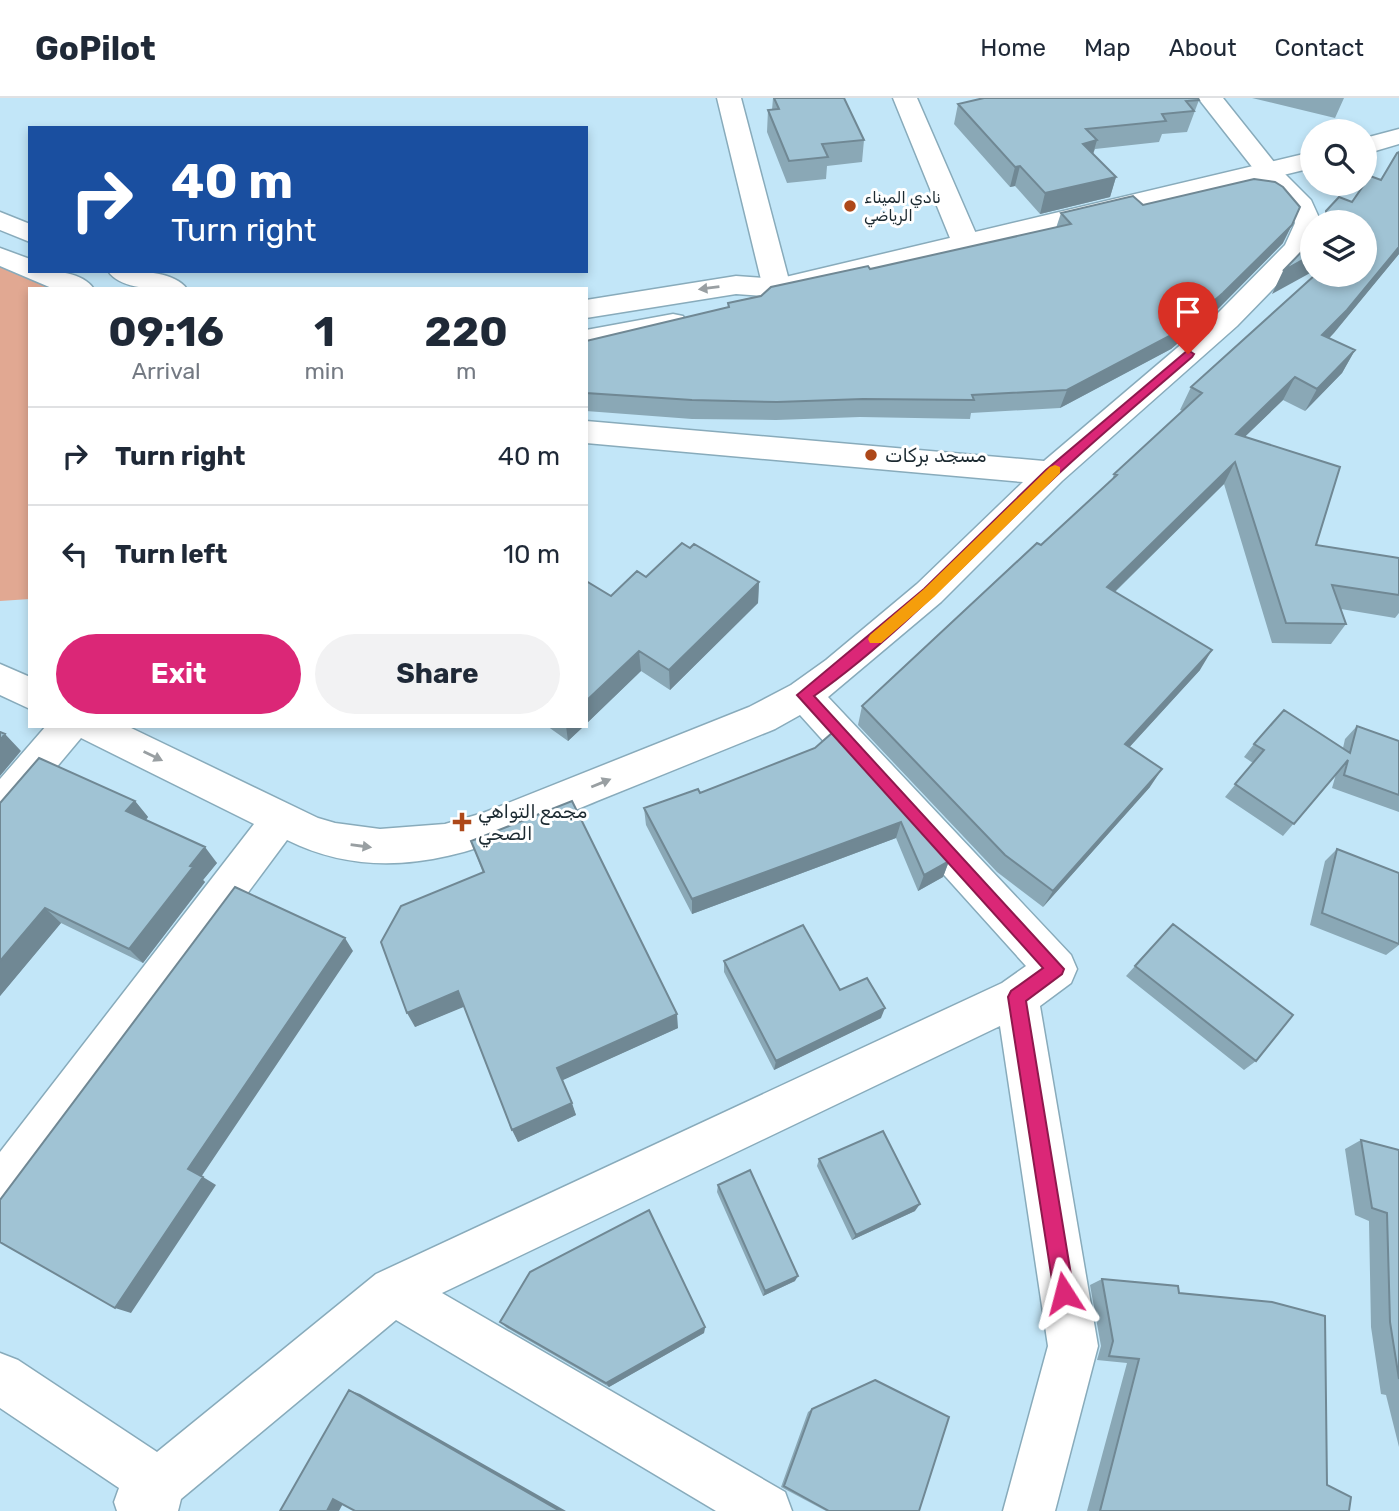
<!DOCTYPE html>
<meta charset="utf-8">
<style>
:root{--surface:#fff;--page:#f2f2f3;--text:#1f2937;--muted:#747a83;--line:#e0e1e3;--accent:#db2777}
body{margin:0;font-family:Rubik,Cairo,sans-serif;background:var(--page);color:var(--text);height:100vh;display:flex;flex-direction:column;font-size:26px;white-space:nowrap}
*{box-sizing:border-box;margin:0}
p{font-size:23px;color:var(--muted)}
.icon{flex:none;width:38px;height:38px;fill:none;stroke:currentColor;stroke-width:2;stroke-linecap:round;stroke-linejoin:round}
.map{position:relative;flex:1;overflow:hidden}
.details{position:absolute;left:28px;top:189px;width:560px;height:441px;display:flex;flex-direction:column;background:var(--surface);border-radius:0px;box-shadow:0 4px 10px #0003}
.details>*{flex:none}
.hud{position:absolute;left:28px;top:28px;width:560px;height:147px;border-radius:0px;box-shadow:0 4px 10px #0003;background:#1a4fa0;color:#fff;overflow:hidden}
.controls{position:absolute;left:1300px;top:21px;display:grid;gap:14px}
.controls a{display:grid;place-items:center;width:77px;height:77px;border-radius:50%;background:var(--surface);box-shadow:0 4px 10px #0003;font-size:35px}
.pin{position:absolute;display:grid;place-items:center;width:60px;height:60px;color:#fff;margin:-72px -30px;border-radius:50% 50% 50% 0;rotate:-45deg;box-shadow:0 0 7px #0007}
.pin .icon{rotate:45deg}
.me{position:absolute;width:77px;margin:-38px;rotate:351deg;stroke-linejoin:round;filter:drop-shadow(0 0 5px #0008)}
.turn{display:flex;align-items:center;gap:24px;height:147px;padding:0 28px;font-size:32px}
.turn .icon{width:91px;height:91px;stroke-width:2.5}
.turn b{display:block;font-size:49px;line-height:60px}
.eta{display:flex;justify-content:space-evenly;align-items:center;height:119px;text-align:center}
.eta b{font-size:42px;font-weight:700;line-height:49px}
.action{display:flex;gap:14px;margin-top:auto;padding:14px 28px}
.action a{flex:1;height:80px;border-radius:42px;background:var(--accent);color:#fff;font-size:28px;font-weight:700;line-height:80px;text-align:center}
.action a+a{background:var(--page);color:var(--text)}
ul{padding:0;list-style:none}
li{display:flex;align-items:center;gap:21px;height:98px;padding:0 28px;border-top:2px solid var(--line)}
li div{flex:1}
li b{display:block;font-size:26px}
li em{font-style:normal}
header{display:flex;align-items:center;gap:42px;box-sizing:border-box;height:98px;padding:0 35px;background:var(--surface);border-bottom:2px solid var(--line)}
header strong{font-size:33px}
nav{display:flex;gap:38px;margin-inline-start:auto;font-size:24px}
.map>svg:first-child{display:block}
.green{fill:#e1a892}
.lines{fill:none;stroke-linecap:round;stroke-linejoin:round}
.minor-casing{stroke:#88abbb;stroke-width:3}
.secondary-casing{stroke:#88abbb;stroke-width:3}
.minor{fill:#fff;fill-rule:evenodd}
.secondary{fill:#fff;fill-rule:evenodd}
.wall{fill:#8aa8b6}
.shaded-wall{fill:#708894}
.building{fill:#a0c3d4;stroke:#708894;stroke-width:2}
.oneway{fill:#999fa2}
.route{fill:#db2777;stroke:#8e194d;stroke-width:2}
.slow{fill:#f59e0b}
.poi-dot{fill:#ad4819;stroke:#fff;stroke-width:2.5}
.labels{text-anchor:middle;stroke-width:6;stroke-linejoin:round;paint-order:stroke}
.far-poi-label{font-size:16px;fill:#1c2a31;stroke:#fff;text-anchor:start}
.poi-label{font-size:19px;fill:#1c2a31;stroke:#fff;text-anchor:start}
</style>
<header>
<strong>GoPilot</strong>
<nav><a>Home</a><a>Map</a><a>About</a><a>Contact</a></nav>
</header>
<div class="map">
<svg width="1399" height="1413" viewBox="0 0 1399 1413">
<rect width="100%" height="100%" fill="#c2e6f8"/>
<path class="green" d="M0,165L60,191H30V501L0,503Z"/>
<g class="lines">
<g class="minor-casing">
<path id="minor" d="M717,0H741L791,190L787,196L777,199L767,196L763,190Z
M893,0H917L980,145L976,151L966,153L956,151L952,145Z
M1198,0H1223L1278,69L1311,102L1321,124H1312V146L1307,156L1237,228L1062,383L941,504L828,599L1071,857L1077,871L1071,885L1040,908L1098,1248L1055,1413H1003L1048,1248L1000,928L442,1195L785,1394L792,1413H716L396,1222L181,1401L178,1413H117L114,1404L119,1390L0,1310V1255L18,1262L157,1354L376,1176L1002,885L1026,868L800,617L775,631C716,655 657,679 597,703C496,745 396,796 287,742L16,1107L0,1114V1054L254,726L81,640L14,720L0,725V681L46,628H127L318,720L335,725L380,731L445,726L483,715L749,609L791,587L826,562L917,486L1023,384L586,345V323L1044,363L1217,216L1285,147L1295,125L1290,110L1260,79Z
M0,566L30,579V611L0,597Z"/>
</g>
<g class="secondary-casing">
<path id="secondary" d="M1399,31V46L1365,56V40Z
M1312,54V70L777,199L736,196L586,220V202L736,178L777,181Z
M0,114L30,126V144L0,132Z
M0,150L30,161V173C50,173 81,172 94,191H54L0,168Z
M108,173C130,173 173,171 187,191C165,191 122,194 108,173Z
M673,216L683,218L687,225L683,232L586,250V232Z"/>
</g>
<use href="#minor" class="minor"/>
<use href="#secondary" class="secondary"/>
</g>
<path class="wall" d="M773,0H844L864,42L862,64L827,68L826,81L787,85L767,34L768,12H772Z
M1252,0H1344L1335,20Z
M1199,2L1187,34L1162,36L1159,44L1095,51L1093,56L1116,79L1110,99L1040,116L1015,88L1010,89L954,26L958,6Z
M1399,54V156L1329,240L1355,252L1342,275L1305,313L1283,302L1244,339L1316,447L1399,460V515L1395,520L1341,511L1346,526L1331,546L1272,545L1224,386L1115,494L1200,572L1129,649L1150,689L1043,809L997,774L858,627L862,608L1112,382L1114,376L1183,313L1180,312L1191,289L1365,177V124H1320L1326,113L1352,104L1381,82Z
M1143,107L1283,145L1215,214L1171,251L1060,310L971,315L970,321L860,319L776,322L692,321L586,313V243L728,209V205L870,171L1056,130L1061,115Z
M646,479L759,484L758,505L670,592L641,573L586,626V483L611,498Z
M547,628H584L568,643Z
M1357,628L1399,643V714L1332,690L1336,676L1283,738L1225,699L1253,665L1244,659L1254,646L1343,650L1345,641Z
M815,650L949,763L943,779L918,793L896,740L692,816L646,727L644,710L700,695Z
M135,703L148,719L146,722L217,765L203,782L205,784L143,865L61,825L0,898V705Z
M471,743L678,930L562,982L576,1017L518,1044L464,908L415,929L483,775Z
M1337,751L1399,775V847L1386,857L1310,827L1325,763Z
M724,863L840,892L881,920L774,972L724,874Z
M1135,868L1256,963L1244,972L1126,878Z
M1361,1042L1399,1052V1349L1386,1297L1381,1296L1371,1229L1369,1123L1355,1117L1345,1051Z
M819,1061L915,1113L852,1142L817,1068Z
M718,1087L795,1183L763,1198L717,1094Z
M1102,1181L1179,1195L1327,1387L1349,1413H1087L1127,1265L1097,1262L1101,1248L1090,1187Z
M500,1224L705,1229L704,1235L609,1289L507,1230Z
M812,1311L919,1413H826L781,1389L808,1314Z"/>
<path class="shaded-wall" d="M1097,42L1091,63L1083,46Z
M1020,68L1015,88L1010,89L1015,69Z
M1116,79L1110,99L1040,116L1045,95Z
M1292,127L1283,145L1215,214L1171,251L1060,310L1067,292Z
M1399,149V156L1334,235L1310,260L1322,237Z
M1312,157V174L1272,196L1283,173Z
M1355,252L1342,275L1305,313L1317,291Z
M1295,279L1283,302L1224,359L1236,336Z
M1235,364L1224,386L1098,510L1107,489Z
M759,484L758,505L670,592L669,572Z
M1212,552L1200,572L1115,665L1125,646Z
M639,553L641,573L586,626V603Z
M566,628H584L568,643Z
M5,636L21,653L0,678V642Z
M1162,671L1150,689L1043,809L1053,793Z
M135,703L148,719L140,729L126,713Z
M901,724L896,740L692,816V801Z
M205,749L217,765L203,782L205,784L143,865L129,851Z
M949,763L943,779L918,793L924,777Z
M45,810L61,825L0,898V863Z
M345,840L353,853L201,1079L188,1071Z
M458,893L466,908L415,929L407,915Z
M885,910L881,920L774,972L776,963Z
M677,916L678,930L561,983L557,970Z
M572,1005L576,1017L518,1044L512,1032Z
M203,1079L216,1087L131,1215L115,1210Z
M920,1106L915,1113L852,1142L856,1137Z
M798,1178L795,1183L763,1198L765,1193Z
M705,1229L704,1235L609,1289L606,1285Z
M349,1292L360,1296L566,1413H560Z
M346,1400L339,1413H327L333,1401Z"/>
<path class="building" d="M774,0H844L864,42L822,46L828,59L789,63L768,12L779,11Z
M984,0H1198L1199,2L1186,3L1194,13L1162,16L1166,23L1086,31L1097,42L1083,46L1116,79L1045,95L1020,68L1015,69L958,6Z
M1399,54V149L1347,212L1322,237L1355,252L1317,291L1295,279L1236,336L1340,369L1316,447L1399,460V497L1332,487L1346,526L1286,525L1235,364L1107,489L1212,552L1125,646L1162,671L1053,793L1005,757L862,608L1037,445L1041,447L1117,377L1114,376L1202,295L1191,289L1315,177H1365V124H1326V113L1339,99L1352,104L1370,78L1381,82L1397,55Z
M1254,81L1275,84L1283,89L1300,109L1292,127L1223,195L1179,233L1067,292L972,297L974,302L863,301L777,304L692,302L586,295V243L729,209L728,205L761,198L771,189L868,168L870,171L1071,126L1061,115L1133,98L1143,107Z
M1312,143V157L1283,173Z
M682,445L690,450L694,446L759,484L669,572L639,553L586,603V483L611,498L637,473L646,479Z
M1284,612L1350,655L1357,628L1399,643V697L1344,677L1348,662L1294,726L1235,686L1264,652L1254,646Z
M0,634L5,636L0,642Z
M832,635L949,763L924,777L901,724L692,801L644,710L698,691L700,695L815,650Z
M39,660L135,703L126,713L205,749L190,768L193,769L129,851L45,810L0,863V705Z
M572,703L677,916L557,970L572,1005L512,1032L458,893L407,915L381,844L401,808L484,774L471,743Z
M1337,751L1399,775V846L1322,815Z
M235,789L345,840L188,1071L203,1079L115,1210L0,1144V1102Z
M1173,826L1293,917L1256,963L1135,868Z
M803,827L840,892L867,880L885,910L776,963L724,863Z
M883,1033L920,1106L856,1137L819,1061Z
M1361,1042L1399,1052V1281L1390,1224L1387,1115L1372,1110Z
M750,1072L798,1178L765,1193L718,1087Z
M649,1112L705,1229L606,1285L500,1224L530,1174Z
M1102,1181L1178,1188L1179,1195L1272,1204L1325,1218L1327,1387L1351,1399L1349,1413H1100L1139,1261L1109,1258L1113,1243Z
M875,1282L949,1319L919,1413H829L784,1388L812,1311Z
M349,1292L560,1413H355L333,1401L327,1413H280Z"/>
<defs><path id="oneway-solid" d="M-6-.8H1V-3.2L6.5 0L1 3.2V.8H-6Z" transform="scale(1.75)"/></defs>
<g class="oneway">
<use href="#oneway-solid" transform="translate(709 190) rotate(173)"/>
<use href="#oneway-solid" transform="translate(153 658) rotate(26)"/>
<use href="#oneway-solid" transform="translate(601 685) rotate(-22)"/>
<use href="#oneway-solid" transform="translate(361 748) rotate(8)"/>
</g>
<path class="route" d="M1188,252L1194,256L1192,259C1146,299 1099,338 1055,379C976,453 903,535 814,598L1064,871L1062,876L1026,903L1074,1195L1071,1202L1064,1205L1057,1202L1054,1195L1008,899L1011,893L1043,870L797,597L924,491L1046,372Z"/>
<path class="slow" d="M1055,367L1060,369V375L934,499L881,545H870L868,541L870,537L924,491L1050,369Z"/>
<g class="poi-dot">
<circle cx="850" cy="108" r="7"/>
<circle cx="871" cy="357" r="7"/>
<path d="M458.5 713.5h7v7h7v7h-7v7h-7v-7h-7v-7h7z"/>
</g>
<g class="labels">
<g class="far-poi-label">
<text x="864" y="105">نادي الميناء<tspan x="864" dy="18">الرياضي</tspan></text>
</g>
<g class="poi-label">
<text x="885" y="364">مسجد بركات</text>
<text x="478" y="720">مجمع التواهي<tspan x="478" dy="22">الصحي</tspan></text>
</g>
</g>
</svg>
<div class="controls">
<a><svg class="icon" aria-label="search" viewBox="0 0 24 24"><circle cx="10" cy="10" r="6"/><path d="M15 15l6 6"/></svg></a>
<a><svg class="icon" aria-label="layers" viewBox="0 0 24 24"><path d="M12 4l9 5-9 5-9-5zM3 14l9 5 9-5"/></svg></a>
</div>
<div class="pin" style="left:1188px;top:256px;background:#d93025"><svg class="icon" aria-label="arrive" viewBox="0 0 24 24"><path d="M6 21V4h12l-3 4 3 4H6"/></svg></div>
<svg class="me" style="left:1064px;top:1195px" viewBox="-20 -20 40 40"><path d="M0-17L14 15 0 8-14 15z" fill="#db2777" stroke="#fff" stroke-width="4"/></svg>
<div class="hud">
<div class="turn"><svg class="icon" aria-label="right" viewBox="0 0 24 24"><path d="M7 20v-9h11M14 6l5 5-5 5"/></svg><div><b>40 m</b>Turn right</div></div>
</div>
<section class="details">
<div class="eta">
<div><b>09:16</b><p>Arrival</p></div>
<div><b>1</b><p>min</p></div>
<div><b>220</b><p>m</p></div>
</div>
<ul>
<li><svg class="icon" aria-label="right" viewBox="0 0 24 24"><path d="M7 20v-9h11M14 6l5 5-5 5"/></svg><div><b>Turn right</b></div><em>40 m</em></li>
<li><svg class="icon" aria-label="left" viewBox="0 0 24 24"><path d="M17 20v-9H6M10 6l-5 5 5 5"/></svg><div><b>Turn left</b></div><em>10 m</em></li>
</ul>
<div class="action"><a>Exit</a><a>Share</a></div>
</section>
</div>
